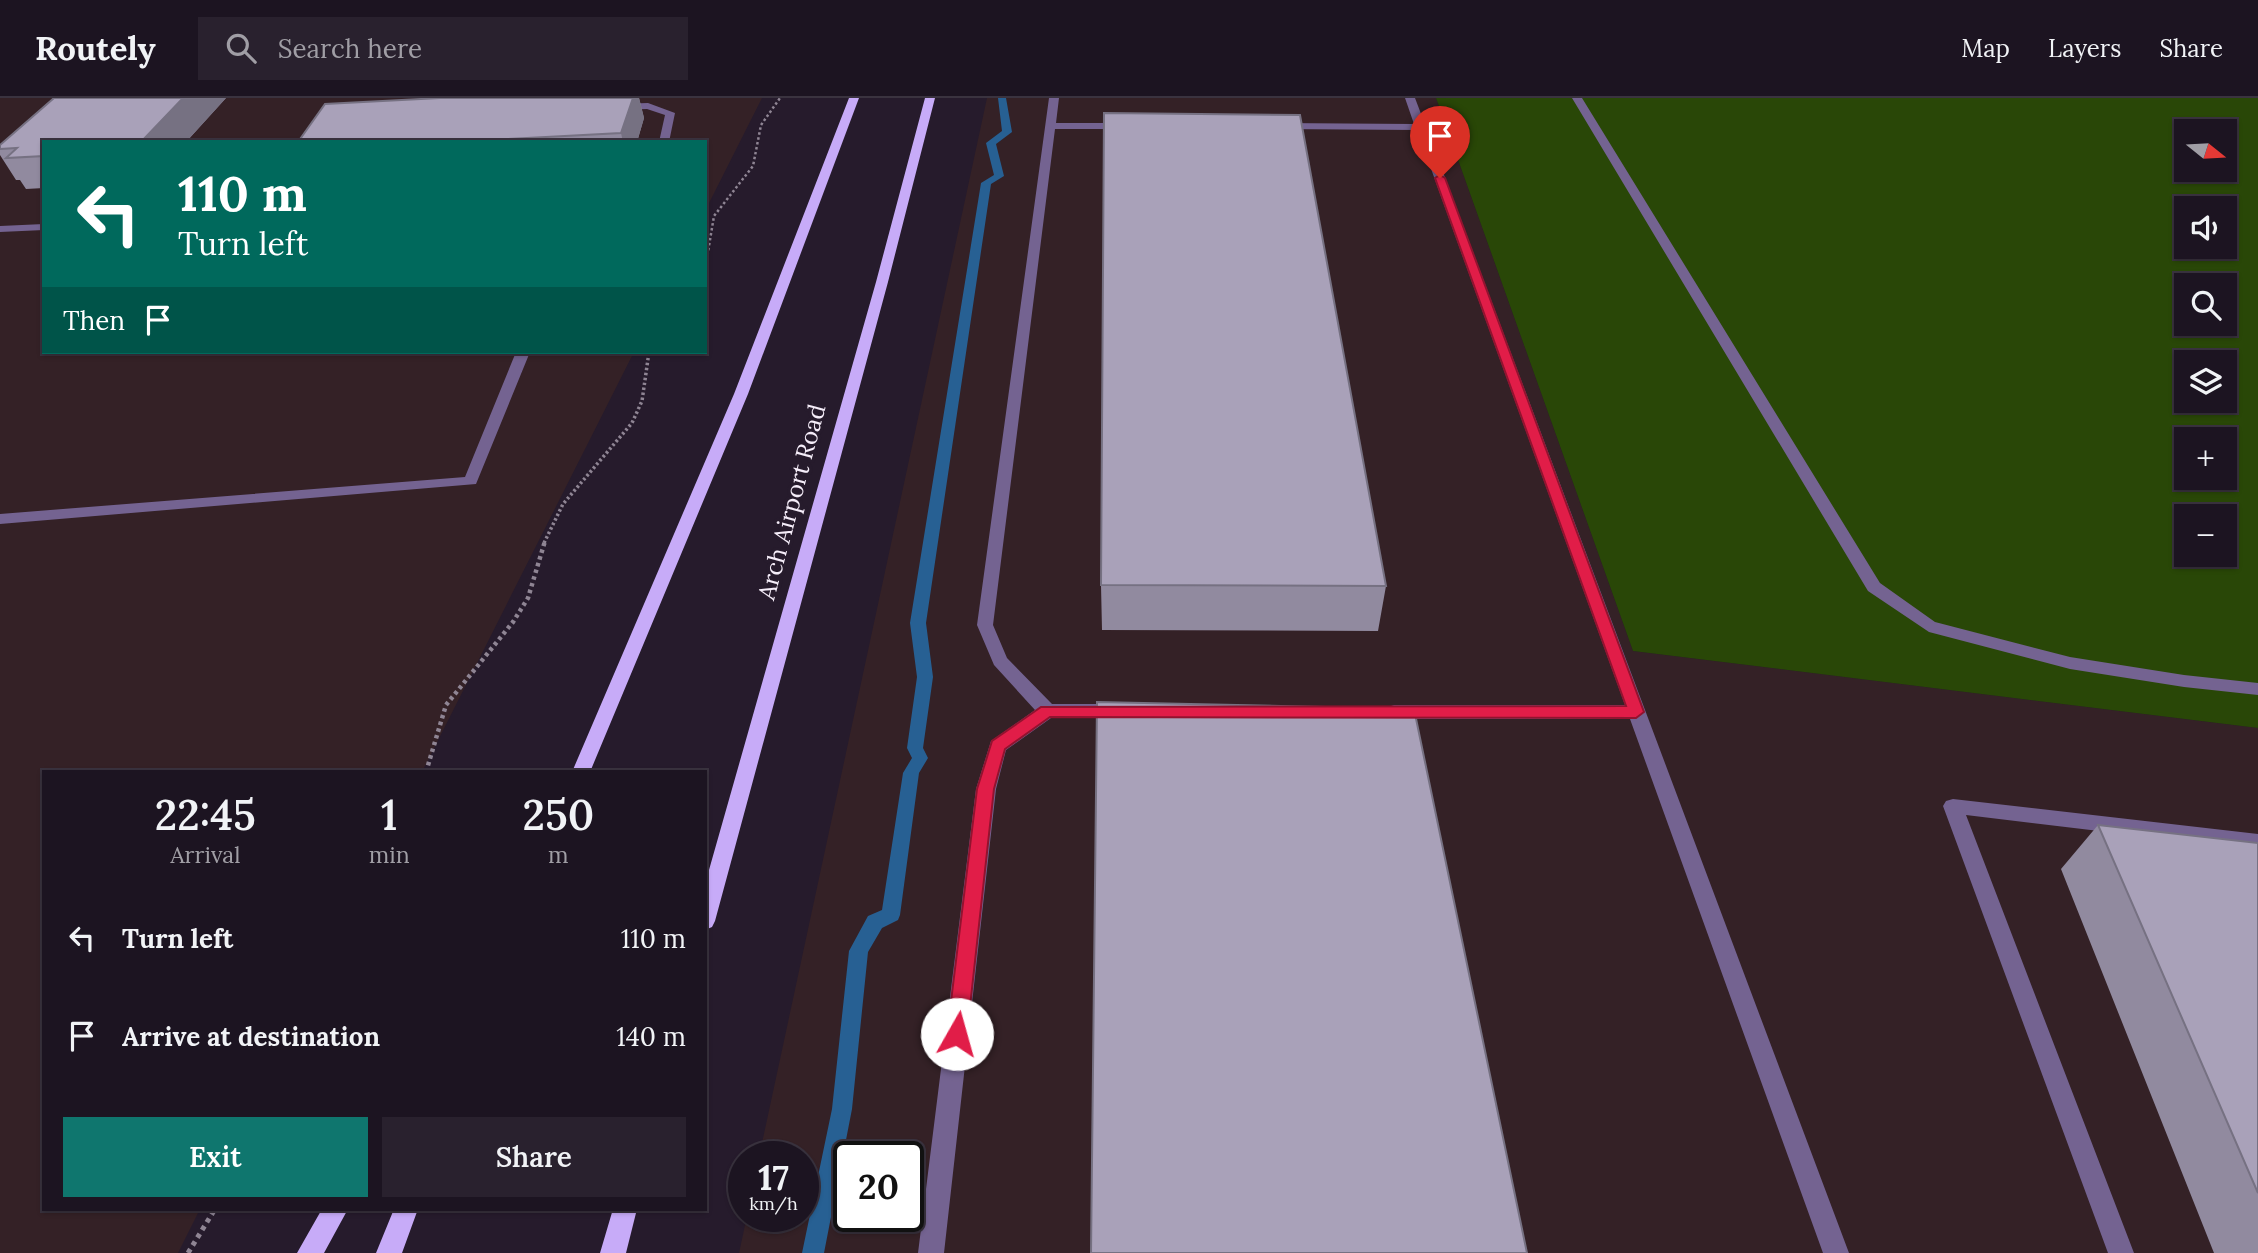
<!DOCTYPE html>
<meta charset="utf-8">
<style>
:root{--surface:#1c1421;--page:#29212e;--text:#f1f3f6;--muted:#a09ea5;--line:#3a333f;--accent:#0f766e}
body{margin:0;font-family:Lora,serif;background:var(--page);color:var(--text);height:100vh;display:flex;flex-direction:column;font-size:26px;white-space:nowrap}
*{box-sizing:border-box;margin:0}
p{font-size:23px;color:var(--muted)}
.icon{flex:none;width:38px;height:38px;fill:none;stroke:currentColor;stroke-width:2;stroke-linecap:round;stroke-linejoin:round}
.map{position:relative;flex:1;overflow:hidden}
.side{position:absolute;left:42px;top:672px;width:665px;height:441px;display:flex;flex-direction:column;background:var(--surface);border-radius:0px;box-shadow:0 2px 5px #0004,0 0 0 2px var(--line)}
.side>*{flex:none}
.top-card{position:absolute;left:42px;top:42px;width:665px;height:214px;border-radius:0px;box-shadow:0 2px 5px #0004,0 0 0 2px var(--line);background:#00695c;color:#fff;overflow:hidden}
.needle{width:46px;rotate:108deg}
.buttons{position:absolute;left:2174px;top:21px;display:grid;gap:14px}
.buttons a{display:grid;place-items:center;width:63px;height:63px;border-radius:0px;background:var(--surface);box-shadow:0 2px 5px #0004,0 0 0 2px var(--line);font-size:35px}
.speed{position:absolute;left:728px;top:1043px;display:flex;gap:14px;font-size:35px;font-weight:700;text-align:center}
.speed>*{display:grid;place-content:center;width:91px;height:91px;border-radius:50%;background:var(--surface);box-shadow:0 2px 5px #0004,0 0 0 2px var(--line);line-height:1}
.speed small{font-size:18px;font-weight:400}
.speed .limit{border:4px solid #111;border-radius:10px;background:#fff;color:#111}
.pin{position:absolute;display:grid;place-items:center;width:60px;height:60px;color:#fff;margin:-72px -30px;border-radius:50% 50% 50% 0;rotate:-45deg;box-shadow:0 0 7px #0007}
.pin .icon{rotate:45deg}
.me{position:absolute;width:77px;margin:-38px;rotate:7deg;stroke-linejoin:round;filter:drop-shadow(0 0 5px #0008)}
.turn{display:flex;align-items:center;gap:24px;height:147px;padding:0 21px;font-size:32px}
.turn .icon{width:91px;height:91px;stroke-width:2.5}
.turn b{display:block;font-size:49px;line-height:60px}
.then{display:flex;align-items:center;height:66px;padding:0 21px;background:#0003;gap:14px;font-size:26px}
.eta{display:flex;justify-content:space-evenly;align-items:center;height:119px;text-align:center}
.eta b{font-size:42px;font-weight:600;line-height:49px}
.action{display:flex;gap:14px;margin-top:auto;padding:14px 21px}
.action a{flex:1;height:80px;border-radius:0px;background:var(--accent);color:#fff;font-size:28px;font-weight:600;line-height:80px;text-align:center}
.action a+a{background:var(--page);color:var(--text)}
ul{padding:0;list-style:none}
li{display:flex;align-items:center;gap:21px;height:98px;padding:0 21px}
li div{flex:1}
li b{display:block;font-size:26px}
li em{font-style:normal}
header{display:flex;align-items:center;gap:42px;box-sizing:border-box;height:98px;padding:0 35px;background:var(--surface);border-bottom:2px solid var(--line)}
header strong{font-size:33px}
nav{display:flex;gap:38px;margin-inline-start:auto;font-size:24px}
.search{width:490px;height:63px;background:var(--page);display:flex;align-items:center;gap:18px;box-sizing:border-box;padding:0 24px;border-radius:0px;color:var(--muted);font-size:26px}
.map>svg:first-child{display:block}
.industrial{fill:#342126;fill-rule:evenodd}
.green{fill:#294707;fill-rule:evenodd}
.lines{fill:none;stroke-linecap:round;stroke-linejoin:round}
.stream{fill:#276093;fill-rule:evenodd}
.path-far3{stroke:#8f8594;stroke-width:2.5;stroke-dasharray:2.5 2.5;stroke-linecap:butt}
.path-far2{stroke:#8f8594;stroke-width:3.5;stroke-dasharray:2.5 2.5;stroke-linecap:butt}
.path-far1{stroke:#8f8594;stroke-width:4.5;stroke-dasharray:3.5 3.5;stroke-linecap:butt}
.path{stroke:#8f8594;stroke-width:5;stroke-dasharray:4.5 4.5;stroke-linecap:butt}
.service{fill:#746391;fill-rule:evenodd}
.primary{fill:#c7abf8;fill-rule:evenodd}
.wall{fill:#918a9f}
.shaded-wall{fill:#767182}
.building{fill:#a9a1b9;stroke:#767182;stroke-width:2}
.route{fill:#e11d48;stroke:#92132f;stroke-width:2}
.labels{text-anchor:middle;stroke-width:7;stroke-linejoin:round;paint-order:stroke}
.street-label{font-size:24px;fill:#f5edf9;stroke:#261b2c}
</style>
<header>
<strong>Routely</strong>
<div class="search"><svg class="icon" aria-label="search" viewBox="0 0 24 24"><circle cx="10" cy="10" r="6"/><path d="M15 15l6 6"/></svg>Search here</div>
<nav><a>Map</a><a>Layers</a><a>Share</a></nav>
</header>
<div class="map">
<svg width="2258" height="1155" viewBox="0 0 2258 1155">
<rect width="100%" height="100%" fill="#261b2c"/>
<path class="industrial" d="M0,0H762L705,113V44H44V254H634L422,674H44V1111H200L178,1155H0Z
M987,0H1436L1633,553L2258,630V1155H739L747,1118H803V1059H759ZM849,1059H908V1118H849Z"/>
<path class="green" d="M1436,0H2258V630L1633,553ZM2186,33H2224V72H2186ZM2186,110H2224V149H2186ZM2186,187H2224V226H2186ZM2186,264H2224V303H2186ZM2186,341H2224V380H2186ZM2186,418H2224V457H2186Z"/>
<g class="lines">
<path class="stream" d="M998,0H1006L1012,34L996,46L1004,78L991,86L926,525L933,579L923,650L928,660L919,675L900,817L898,822L882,830L868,854L852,1011L824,1155H802L832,1011L849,853L868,818L882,812L903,675L912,660L907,650L917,579L910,525L981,85L994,77L986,45L1002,33Z"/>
<path class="path-far3" d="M705,172L714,118L753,68L761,27L780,0"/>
<path class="path-far2" d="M544,445L563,406L632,325L642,303L649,254"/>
<path class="path-far1" d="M426,674L446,607L513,524L528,500L545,443"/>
<path class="path" d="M188,1155L215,1111"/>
<path class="service" d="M1049,0H1059L1056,25H1128L1133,28L1128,31H1055L993,527L1007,560L1052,606H1121L1127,608L1130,613L1127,618L1121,620H1051L1006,652L996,691L944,1155H918L976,691L991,643L1035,612L994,567L977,527Z
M1405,0H1415L1426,29L1849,1155H1823L1630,621H1394L1388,619L1385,614L1388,609L1394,607H1625L1417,32L1278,31L1273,28L1278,25L1414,26Z
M1572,0H1582L1880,485L1935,524L2070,559L2184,577L2258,585V597L2184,589L2070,571L1929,534L1868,493Z
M648,5L675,15L669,44H659L665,17L647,11L617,12L612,9L617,6Z
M44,126V132L0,134V128Z
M516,254H530L476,386L0,426V416L465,379Z
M1953,701L2258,736V752L1966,717L2134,1155H2108L1943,708L1946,703Z"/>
<path class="primary" d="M849,0H859L748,296L590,674H572L734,296Z
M925,0H935L888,184L715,823L712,829L705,832V786L876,184Z
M322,1111H348L324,1155H297Z
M394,1111H418L402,1155H376Z
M613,1111H637L626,1155H600Z"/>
</g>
<path class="wall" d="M226,0L186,44H44V90L26,91L20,82H16L0,57V47Z
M440,0H639L644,20L637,44H298Z
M1101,487L1386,488L1378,533L1102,532Z
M2098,727L2258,745V1155H2214L2061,771Z"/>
<path class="shaded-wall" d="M183,0H226L186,44H141Z
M633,0H639L644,20L637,44H623L621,35Z"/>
<path class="building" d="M54,0H183L141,44H44V58L6,60L17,50L0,51V47Z
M440,0H633L621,35L453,44H298L325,6Z
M1104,15L1300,17L1386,488L1101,487Z
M1097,604L1414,611L1527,1155H1091Z
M2098,727L2258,745V1095Z"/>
<path class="route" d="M1440,77L1445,80L1644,614L1636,620L1050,619L1005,651L994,691L967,936L964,943L957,946L950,943L947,936L977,691L992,643L1041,609L1626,608L1435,80Z"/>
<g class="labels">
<g class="street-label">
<text transform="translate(792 404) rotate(-75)" y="8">Arch Airport Road</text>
</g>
</g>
</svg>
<div class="buttons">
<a><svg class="needle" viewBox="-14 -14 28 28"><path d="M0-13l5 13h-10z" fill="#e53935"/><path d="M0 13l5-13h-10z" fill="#a09ea5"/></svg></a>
<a><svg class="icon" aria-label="sound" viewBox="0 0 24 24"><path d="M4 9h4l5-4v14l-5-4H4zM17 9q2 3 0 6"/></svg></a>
<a><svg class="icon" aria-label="search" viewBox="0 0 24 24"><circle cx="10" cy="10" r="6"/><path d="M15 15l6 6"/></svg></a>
<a><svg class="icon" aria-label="layers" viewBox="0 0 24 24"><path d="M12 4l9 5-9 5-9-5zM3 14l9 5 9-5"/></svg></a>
<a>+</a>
<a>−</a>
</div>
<div class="speed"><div>17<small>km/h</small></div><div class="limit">20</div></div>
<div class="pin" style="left:1440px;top:80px;background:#d93025"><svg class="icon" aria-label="arrive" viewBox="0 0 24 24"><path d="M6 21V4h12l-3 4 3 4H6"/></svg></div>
<svg class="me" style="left:957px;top:936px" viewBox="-20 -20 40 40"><circle r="19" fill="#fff"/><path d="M0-13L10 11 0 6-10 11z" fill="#e11d48"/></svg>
<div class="top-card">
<div class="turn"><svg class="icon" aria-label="left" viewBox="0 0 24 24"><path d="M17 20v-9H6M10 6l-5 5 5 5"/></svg><div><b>110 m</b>Turn left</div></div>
<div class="then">Then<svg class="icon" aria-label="arrive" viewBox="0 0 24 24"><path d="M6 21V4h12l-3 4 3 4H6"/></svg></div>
</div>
<section class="side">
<div class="eta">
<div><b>22:45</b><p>Arrival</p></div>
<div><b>1</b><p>min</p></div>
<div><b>250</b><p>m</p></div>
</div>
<ul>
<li><svg class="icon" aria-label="left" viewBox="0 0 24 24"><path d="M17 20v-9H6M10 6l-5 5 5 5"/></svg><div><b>Turn left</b></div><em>110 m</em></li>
<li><svg class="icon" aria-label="arrive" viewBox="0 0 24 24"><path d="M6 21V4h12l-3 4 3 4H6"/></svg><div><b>Arrive at destination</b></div><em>140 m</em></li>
</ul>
<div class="action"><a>Exit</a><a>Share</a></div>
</section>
</div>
